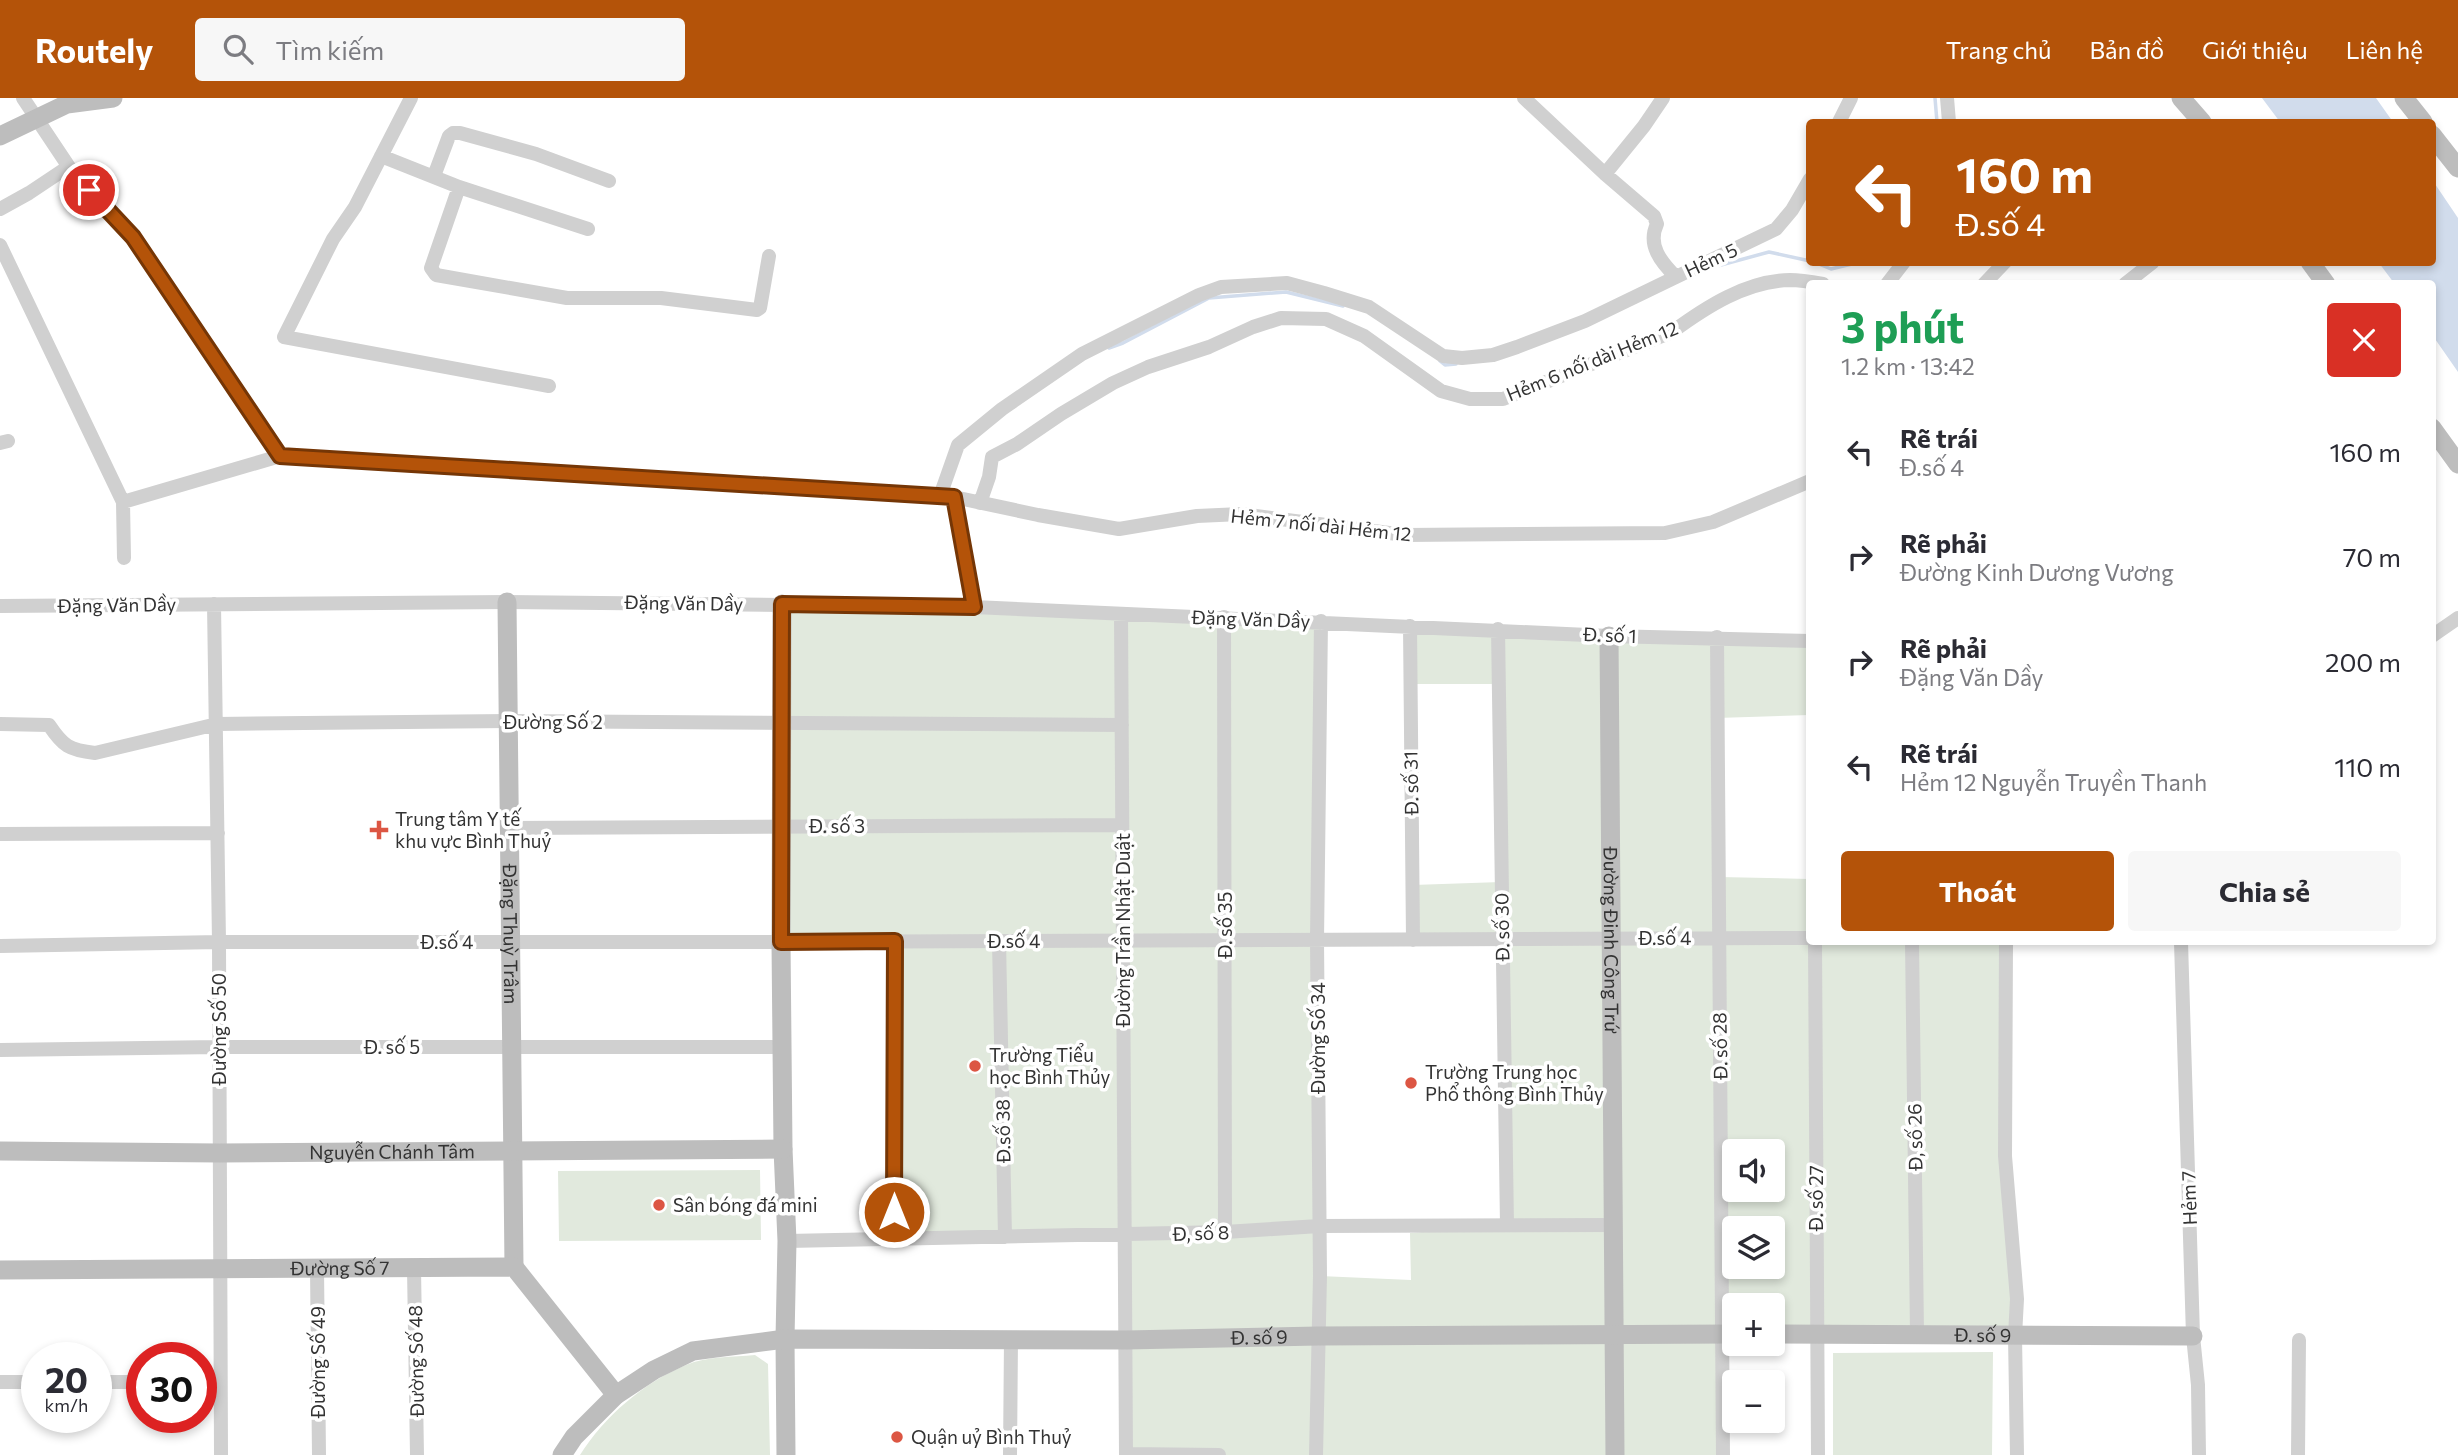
<!DOCTYPE html>
<html lang="vi">
<meta charset="utf-8">
<style>
:root{--surface:#fff;--page:#f7f7f7;--text:#2b2b33;--muted:#7c7c81;--accent:#b45309}
body{margin:0;font-family:Commissioner,sans-serif;background:var(--page);color:var(--text);height:100vh;display:flex;flex-direction:column;font-size:26px;white-space:nowrap}
*{box-sizing:border-box;margin:0}
p{font-size:23px;color:var(--muted)}
.icon{flex:none;width:38px;height:38px;fill:none;stroke:currentColor;stroke-width:2;stroke-linecap:round;stroke-linejoin:round}
.map{position:relative;flex:1;overflow:hidden}
.drawer{position:absolute;left:1806px;top:182px;width:630px;height:665px;display:flex;flex-direction:column;background:var(--surface);border-radius:7px;box-shadow:0 4px 10px #0003}
.drawer>*{flex:none}
.hud{position:absolute;left:1806px;top:21px;width:630px;height:147px;border-radius:7px;box-shadow:0 4px 10px #0003;background:#b45309;color:#fff;overflow:hidden}
.controls{position:absolute;left:1722px;top:1041px;display:grid;gap:14px}
.controls a{display:grid;place-items:center;width:63px;height:63px;border-radius:7px;background:var(--surface);box-shadow:0 4px 10px #0003;font-size:35px}
.speed{position:absolute;left:21px;top:1244px;display:flex;gap:14px;font-size:35px;font-weight:700;text-align:center}
.speed>*{display:grid;place-content:center;width:91px;height:91px;border-radius:50%;background:var(--surface);box-shadow:0 4px 10px #0003;line-height:1}
.speed small{font-size:18px;font-weight:400}
.speed .limit{border:10px solid #d22;background:#fff;color:#111}
.pin{position:absolute;display:grid;place-items:center;width:60px;height:60px;color:#fff;margin:-30px;border:4px solid #fff;border-radius:50%;box-shadow:0 2px 7px #0007}
.me{position:absolute;width:77px;margin:-38px;rotate:0deg;stroke-linejoin:round;filter:drop-shadow(0 0 5px #0008)}
.turn{display:flex;align-items:center;gap:24px;height:147px;padding:0 35px;font-size:32px}
.turn .icon{width:91px;height:91px;stroke-width:2.5}
.turn b{display:block;font-size:49px;line-height:60px}
.round{display:grid;place-items:center;flex:none;width:74px;height:74px;border-radius:7px;background:var(--page)}
.summary{display:flex;align-items:center;justify-content:space-between;height:119px;padding:0 35px}
h1{font-size:42px;font-weight:700;line-height:52px;color:#1e9e55}
.primary-button{display:flex;gap:14px;margin-top:auto;padding:14px 35px}
.primary-button a{flex:1;height:80px;border-radius:7px;background:var(--accent);color:#fff;font-size:28px;font-weight:700;line-height:80px;text-align:center}
.primary-button a+a{background:var(--page);color:var(--text)}
ul{padding:0;list-style:none}
li{display:flex;align-items:center;gap:21px;height:105px;padding:0 35px}
li div{flex:1}
li b{display:block;font-size:26px}
li em{font-style:normal}
header{display:flex;align-items:center;gap:42px;box-sizing:border-box;height:98px;padding:0 35px;background:var(--accent);color:#fff}
header strong{font-size:33px}
nav{display:flex;gap:38px;margin-inline-start:auto;font-size:24px}
.search{width:490px;height:63px;background:var(--page);display:flex;align-items:center;gap:18px;box-sizing:border-box;padding:0 24px;border-radius:7px;color:var(--muted);font-size:26px}
.map>svg:first-child{display:block}
.green{fill:#e1e9dd;fill-rule:evenodd}
.water{fill:#d1dcec}
.lines{fill:none;stroke-linecap:round;stroke-linejoin:round}
.stream{stroke:#d1dcec;stroke-width:3.5}
.street{stroke:#d0d0d0;stroke-width:14}
.secondary{stroke:#bdbdbd;stroke-width:19}
.route-casing{stroke:#753606;stroke-width:18}
.route{stroke:#b45309;stroke-width:12}
.poi-dot{fill:#dc5643;stroke:#fff;stroke-width:2.5}
.labels{text-anchor:middle;stroke-width:7;stroke-linejoin:round;paint-order:stroke}
.street-label{font-size:19px;fill:#333;stroke:#fff}
.poi-label{font-size:19px;fill:#333;stroke:#fff;text-anchor:start}
</style>
<header>
<strong>Routely</strong>
<div class="search"><svg class="icon" aria-label="search" viewBox="0 0 24 24"><circle cx="10" cy="10" r="6"/><path d="M15 15l6 6"/></svg>Tìm kiếm</div>
<nav><a>Trang chủ</a><a>Bản đồ</a><a>Giới thiệu</a><a>Liên hệ</a></nav>
</header>
<div class="map">
<svg width="2458" height="1357" viewBox="0 0 2458 1357">
<rect width="100%" height="100%" fill="#fff"/>
<path class="green" d="M782,506L1321,523L1320,1178L1411,1182L1410,1135L1507,1127L1503,841L1413,842V787L1501,784L1498,586H1410V528L1809,543V617L1717,620L1719,779L1809,781L1810,844H2006L2015,1238L1773,1236V1208H1734V1236H1723V1357H1126L1125,1137H897L898,844H781ZM1734,1054H1773V1092H1734ZM1734,1130H1773V1169H1734Z
M760,1072L761,1142L559,1143L558,1073Z
M1993,1254L1992,1357H1833V1255Z
M755,1257L768,1266L770,1357H580C604,1319 644,1284 686,1267C707,1258 733,1259 755,1257Z"/>
<path class="water" d="M2262,0H2376L2393,24H2280Z
M2433,83L2458,120V274L2433,238L2432,186L2394,185L2379,165L2432,164Z"/>
<g class="lines">
<path class="stream" d="M1935,0L1937,24
M1814,164L1831,171L1860,164
M1710,170L1769,154L1810,163
M1109,250L1123,245L1209,200L1286,194L1343,208
M1440,263L1445,267L1456,266"/>
<path class="street" d="M23,0L71,72L133,139L280,358
M411,0L355,109L333,141L284,239L549,288
M1524,0L1605,76L1654,118L1657,126C1647,147 1661,164 1676,179L1776,131L1792,112L1810,81
M1947,0L1949,24
M1839,24L1851,0
M381,58L459,89L431,170L436,177L567,200H661L757,212L760,210L769,158
M1605,76L1644,28L1663,0
M434,78L449,38L453,35H460L536,56L609,83
M459,89L588,131
M0,111L29,95L68,69
M0,147L123,404L280,358L954,399L974,509
M1887,186L1904,164
M1984,186L2005,164
M2125,186L2153,164
M0,345L8,343
M940,398L958,347L1002,311L1082,256L1199,197L1221,189L1287,185L1324,195L1369,209L1443,258L1462,260L1493,257L1517,249L1585,223L1676,179
M954,399L1038,417L1119,431L1197,418L1241,416L1405,437L1665,435L1713,424L1810,383
M123,404L124,460
M980,405L989,379L992,359L1017,346L1061,316L1113,285L1148,269L1209,249L1253,229L1281,220L1326,221L1364,238L1441,293L1470,301H1503L1672,234C1706,209 1746,183 1790,182C1801,182 1812,184 1823,186
M214,506L219,844L221,1357
M0,508L507,504L974,509L1609,538L1810,543
M1121,516L1126,1357
M1224,519L1225,1134
M1410,528L1413,842
M1498,531L1507,1127
M2432,538L2458,520
M1717,539L1723,1357
M0,626L49,627C63,648 69,652 95,655L217,626L508,623L1122,627
M509,730L1122,727
M0,736L218,735
M999,843L1005,1139
M1815,844L1818,1357
M1912,844L1917,1235
M2006,844L2005,1058L2017,1201L2015,1238L2017,1357
M2181,844L2193,1238L2198,1287L2199,1357
M0,848L219,844H755L1810,840
M0,952L218,949H783
M894,1141L895,843
M787,1143L1225,1134L1319,1128L1614,1127
M317,1170L319,1357
M414,1170L417,1357
M0,1284H37
M96,1284H142
M201,1284H220
M1126,1356L1219,1357
M1010,1357L1011,1240
M1316,1357L1320,1178L1317,842L1321,523
M2298,1357L2299,1242"/>
<g class="secondary">
<path d="M2181,0L2202,24"/>
<path d="M2404,0L2423,24"/>
<path d="M2432,37L2458,70"/>
<path d="M0,38L67,6L113,0"/>
<path d="M2310,164L2326,186"/>
<path d="M2432,330L2458,366"/>
<path id="s1" d="M507,504L514,1169"/>
<path d="M782,506L781,844L783,1051L787,1143L785,1241L786,1357"/>
<path id="s2" d="M1609,538L1615,1357"/>
<path id="s3" d="M0,1053L219,1055L783,1051"/>
<path id="s4" d="M0,1172L514,1169L616,1297"/>
<path id="s5" d="M1773,1236L2193,1238"/>
<path id="s6" d="M562,1357L574,1339L616,1297L654,1272L693,1253L785,1241L1126,1242L1318,1238L1734,1236"/>
</g>
</g>
<g class="lines">
<g class="route-casing">
<path id="route" d="M89,92L133,139L280,358L954,399L974,509L782,506L781,844L895,843L894,1114"/>
</g>
<use href="#route" class="route"/>
</g>
<g class="poi-dot">
<path d="M375.5 721.5h7v7h7v7h-7v7h-7v-7h-7v-7h7z"/>
<circle cx="975" cy="968" r="7"/>
<circle cx="1411" cy="985" r="7"/>
<circle cx="659" cy="1107" r="7"/>
<circle cx="897" cy="1339" r="7"/>
</g>
<g class="labels">
<g class="street-label">
<text transform="translate(1711 162) rotate(-25)" y="7">Hẻm 5</text>
<text transform="translate(1592 263) rotate(-22)" y="7">Hẻm 6 nối dài Hẻm 12</text>
<text transform="translate(1321 427) rotate(6)" y="7">Hẻm 7 nối dài Hẻm 12</text>
<text transform="translate(684 505) rotate(1)" y="7">Đặng Văn Dầy</text>
<text transform="translate(117 507) rotate(-1)" y="7">Đặng Văn Dầy</text>
<text transform="translate(1251 521) rotate(2)" y="7">Đặng Văn Dầy</text>
<text transform="translate(1610 537) rotate(2)" y="7">Đ. số 1</text>
<text x="553" y="631">Đường Số 2</text>
<text transform="translate(1411 685) rotate(-91)" y="7">Đ. số 31</text>
<text x="837" y="735">Đ. số 3</text>
<text transform="translate(1225 827) rotate(-90)" y="7">Đ. số 35</text>
<text transform="translate(1502 829) rotate(-91)" y="7">Đ. số 30</text>
<text transform="translate(1123 832) rotate(-90)" y="7">Đường Trần Nhật Duật</text>
<text dy="7" stroke="none"><textPath href="#s1" startOffset="332">Đặng Thuỳ Trâm</textPath></text>
<text x="1665" y="847">Đ.số 4</text>
<text dy="7" stroke="none"><textPath href="#s2" startOffset="304">Đường Đinh Công Trứ</textPath></text>
<text x="1014" y="850">Đ.số 4</text>
<text x="447" y="851">Đ.số 4</text>
<text transform="translate(219 931) rotate(-90)" y="7">Đường Số 50</text>
<text transform="translate(1318 940) rotate(-90)" y="7">Đường Số 34</text>
<text transform="translate(1720 948) rotate(-91)" y="7">Đ. số 28</text>
<text x="392" y="956">Đ. số 5</text>
<text transform="translate(1003 1033) rotate(-91)" y="7">Đ.số 38</text>
<text transform="translate(1915 1039) rotate(-91)" y="7">Đ, số 26</text>
<text dy="7" stroke="none"><textPath href="#s3" startOffset="392">Nguyễn Chánh Tâm</textPath></text>
<text transform="translate(1816 1100) rotate(-90)" y="7">Đ. số 27</text>
<text transform="translate(2189 1100) rotate(-92)" y="7">Hẻm 7</text>
<text transform="translate(1201 1135) rotate(-2)" y="7">Đ, số 8</text>
<text dy="7" stroke="none"><textPath href="#s4" startOffset="340">Đường Số 7</textPath></text>
<text dy="7" stroke="none"><textPath href="#s5" startOffset="210">Đ. số 9</textPath></text>
<text dy="7" stroke="none"><textPath href="#s6" startOffset="737">Đ. số 9</textPath></text>
<text transform="translate(416 1263) rotate(-91)" y="7">Đường Số 48</text>
<text transform="translate(318 1264) rotate(-90)" y="7">Đường Số 49</text>
</g>
<g class="poi-label">
<text x="395" y="728">Trung tâm Y tế<tspan x="395" dy="22">khu vực Bình Thuỷ</tspan></text>
<text x="989" y="964">Trường Tiểu<tspan x="989" dy="22">học Bình Thủy</tspan></text>
<text x="1425" y="981">Trường Trung học<tspan x="1425" dy="22">Phổ thông Bình Thủy</tspan></text>
<text x="673" y="1114">Sân bóng đá mini</text>
<text x="911" y="1346">Quận uỷ Bình Thuỷ</text>
</g>
</g>
</svg>
<div class="controls">
<a><svg class="icon" aria-label="sound" viewBox="0 0 24 24"><path d="M4 9h4l5-4v14l-5-4H4zM17 9q2 3 0 6"/></svg></a>
<a><svg class="icon" aria-label="layers" viewBox="0 0 24 24"><path d="M12 4l9 5-9 5-9-5zM3 14l9 5 9-5"/></svg></a>
<a>+</a>
<a>−</a>
</div>
<div class="speed"><div>20<small>km/h</small></div><div class="limit">30</div></div>
<div class="pin" style="left:89px;top:92px;background:#d93025"><svg class="icon" aria-label="arrive" viewBox="0 0 24 24"><path d="M6 21V4h12l-3 4 3 4H6"/></svg></div>
<svg class="me" style="left:894px;top:1114px" viewBox="-20 -20 40 40"><circle r="17" fill="#b45309" stroke="#fff" stroke-width="3"/><path d="M0-11L8 9 0 5-8 9z" fill="#fff"/></svg>
<div class="hud">
<div class="turn"><svg class="icon" aria-label="left" viewBox="0 0 24 24"><path d="M17 20v-9H6M10 6l-5 5 5 5"/></svg><div><b>160 m</b>Đ.số 4</div></div>
</div>
<section class="drawer">
<div class="summary"><div><h1>3 phút</h1><p>1.2 km · 13:42</p></div><a class="round" style="background:#d93025;color:#fff"><svg class="icon" aria-label="close" viewBox="0 0 24 24"><path d="M6 6l12 12M18 6L6 18"/></svg></a></div>
<ul>
<li><svg class="icon" aria-label="left" viewBox="0 0 24 24"><path d="M17 20v-9H6M10 6l-5 5 5 5"/></svg><div><b>Rẽ trái</b><p>Đ.số 4</p></div><em>160 m</em></li>
<li><svg class="icon" aria-label="right" viewBox="0 0 24 24"><path d="M7 20v-9h11M14 6l5 5-5 5"/></svg><div><b>Rẽ phải</b><p>Đường Kinh Dương Vương</p></div><em>70 m</em></li>
<li><svg class="icon" aria-label="right" viewBox="0 0 24 24"><path d="M7 20v-9h11M14 6l5 5-5 5"/></svg><div><b>Rẽ phải</b><p>Đặng Văn Dầy</p></div><em>200 m</em></li>
<li><svg class="icon" aria-label="left" viewBox="0 0 24 24"><path d="M17 20v-9H6M10 6l-5 5 5 5"/></svg><div><b>Rẽ trái</b><p>Hẻm 12 Nguyễn Truyền Thanh</p></div><em>110 m</em></li>
</ul>
<div class="primary-button"><a>Thoát</a><a>Chia sẻ</a></div>
</section>
</div>
